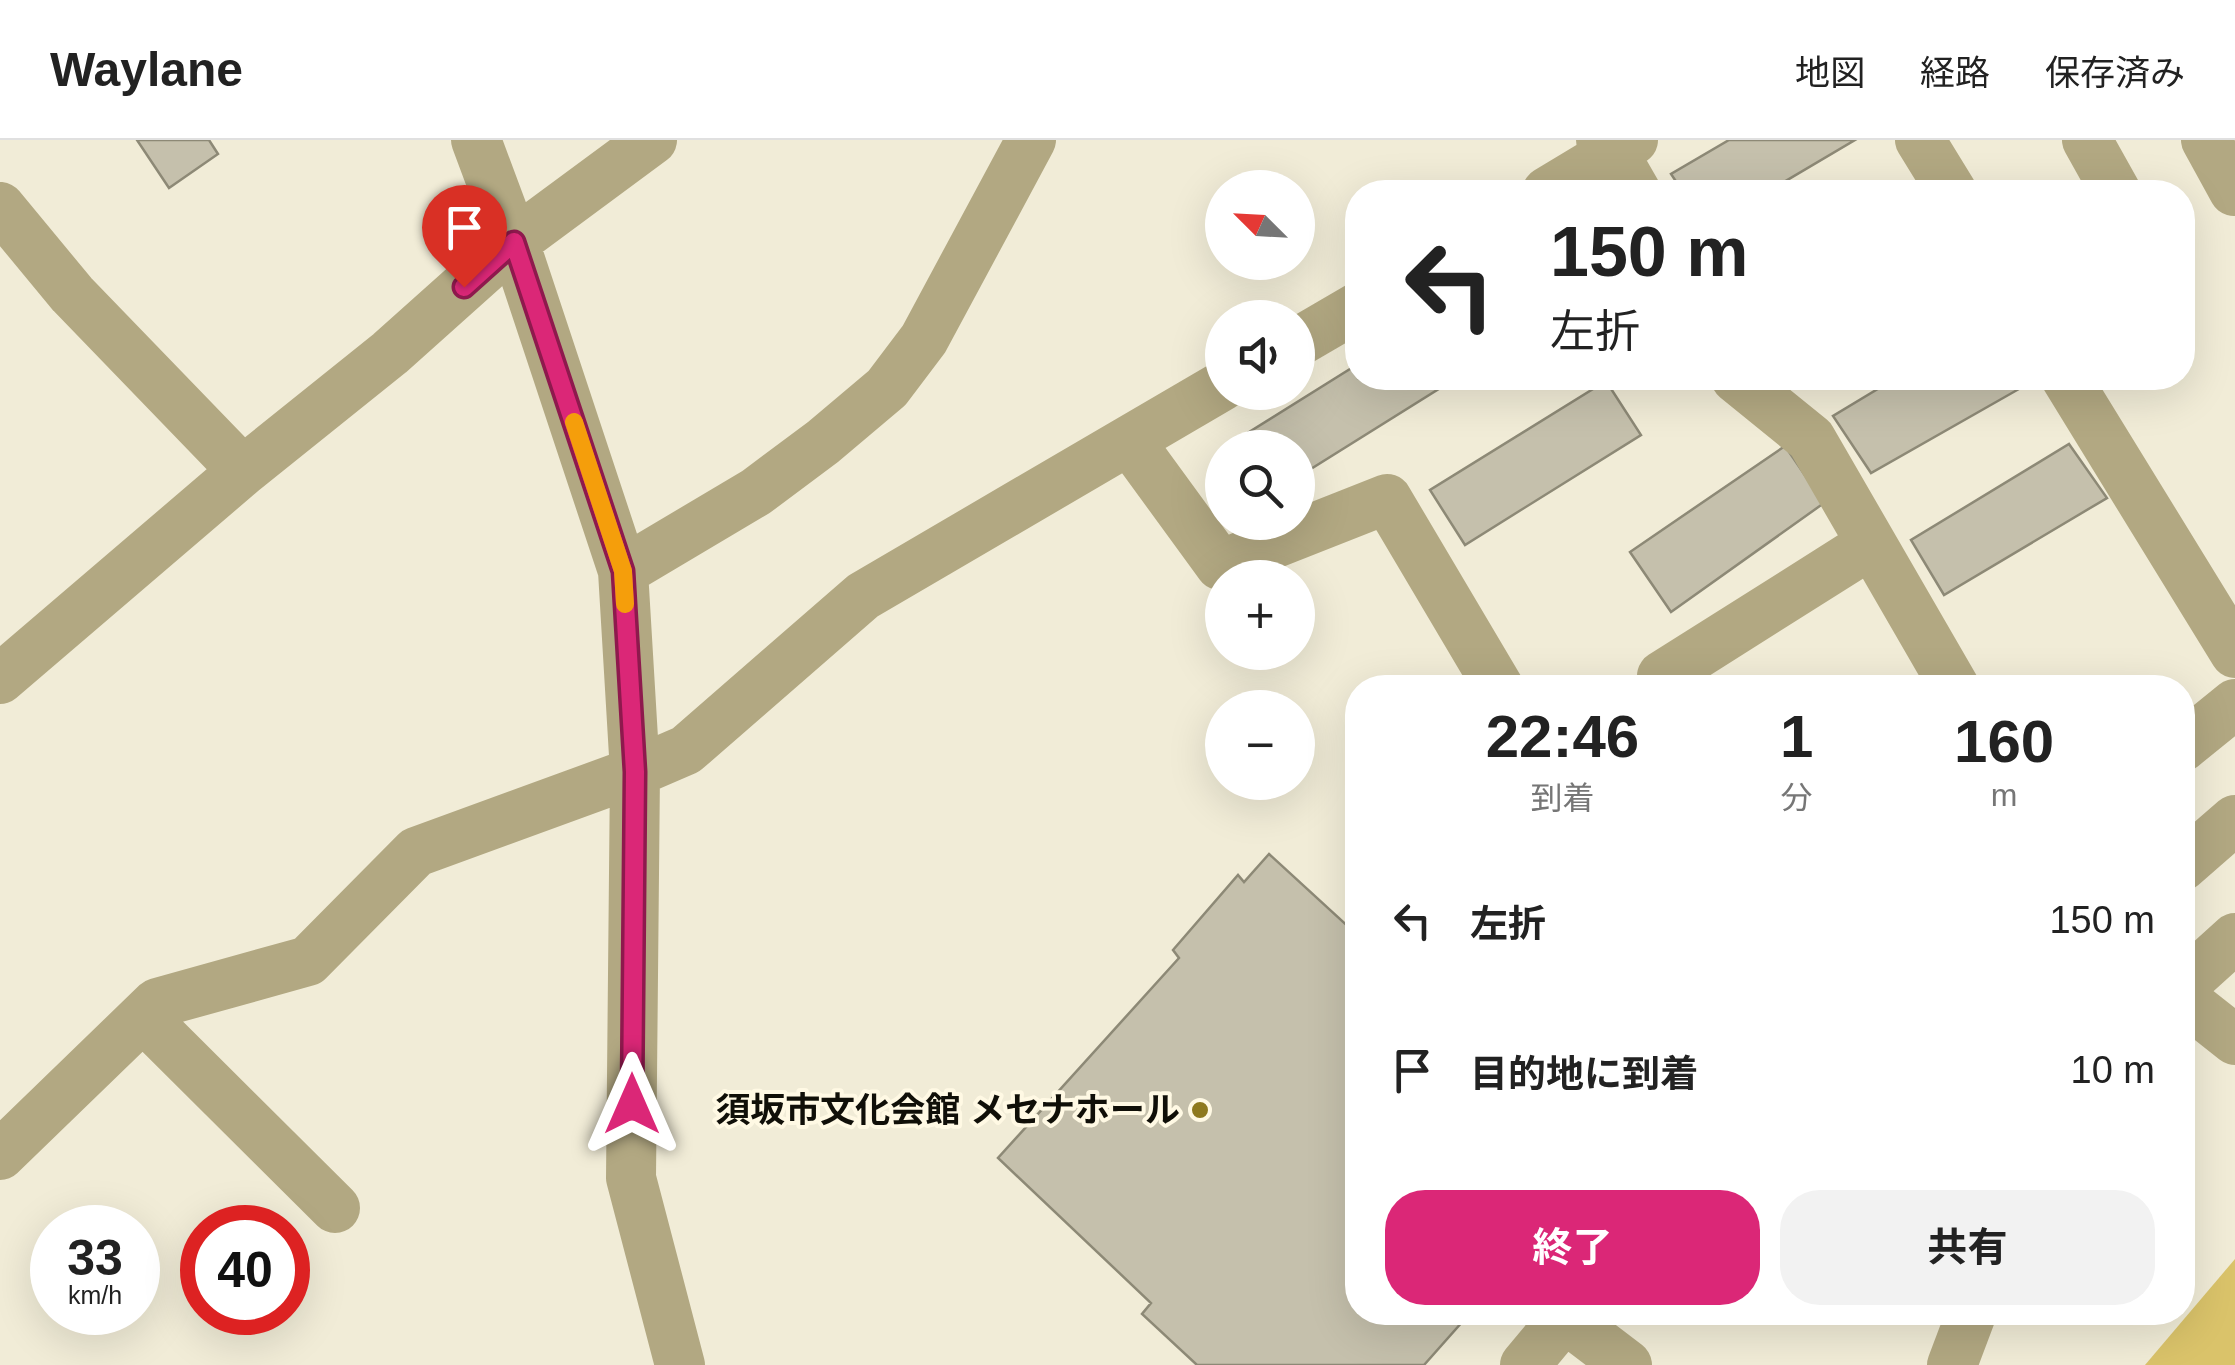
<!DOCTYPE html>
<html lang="ja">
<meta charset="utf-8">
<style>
:root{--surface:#fff;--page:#f2f2f2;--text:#222;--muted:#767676;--line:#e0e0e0;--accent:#db2777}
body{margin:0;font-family:Arial,"Noto Sans JP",sans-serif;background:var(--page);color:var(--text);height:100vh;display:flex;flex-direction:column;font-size:38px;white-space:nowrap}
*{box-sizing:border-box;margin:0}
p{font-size:32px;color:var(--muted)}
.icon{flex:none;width:55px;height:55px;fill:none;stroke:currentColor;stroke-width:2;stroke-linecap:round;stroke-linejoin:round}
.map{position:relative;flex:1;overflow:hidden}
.drawer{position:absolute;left:1345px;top:535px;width:850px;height:650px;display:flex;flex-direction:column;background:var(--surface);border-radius:40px;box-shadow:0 10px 40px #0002}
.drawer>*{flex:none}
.guide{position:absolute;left:1345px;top:40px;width:850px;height:210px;border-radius:40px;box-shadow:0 10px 40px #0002;background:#fff;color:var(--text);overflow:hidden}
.needle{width:65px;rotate:294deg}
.buttons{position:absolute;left:1205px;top:30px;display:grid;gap:20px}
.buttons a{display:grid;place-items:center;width:110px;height:110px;border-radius:50%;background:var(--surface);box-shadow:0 10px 40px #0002;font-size:50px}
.speed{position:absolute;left:30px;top:1065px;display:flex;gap:20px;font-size:50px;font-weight:700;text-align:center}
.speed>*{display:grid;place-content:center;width:130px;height:130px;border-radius:50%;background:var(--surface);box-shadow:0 10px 40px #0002;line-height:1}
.speed small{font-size:25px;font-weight:400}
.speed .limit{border:15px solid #d22;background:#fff;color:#111}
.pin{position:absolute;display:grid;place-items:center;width:85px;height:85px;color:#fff;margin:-102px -42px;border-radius:50% 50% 50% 0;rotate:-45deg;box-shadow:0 0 10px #0007}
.pin .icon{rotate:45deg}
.me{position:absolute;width:110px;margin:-55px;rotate:0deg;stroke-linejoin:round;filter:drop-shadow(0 0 8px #0008)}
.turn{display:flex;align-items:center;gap:35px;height:210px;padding:0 40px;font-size:45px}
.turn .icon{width:130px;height:130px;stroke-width:2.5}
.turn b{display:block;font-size:70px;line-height:85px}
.eta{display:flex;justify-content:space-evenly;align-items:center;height:170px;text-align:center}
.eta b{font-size:60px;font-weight:700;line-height:70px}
.cta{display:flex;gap:20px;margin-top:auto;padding:20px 40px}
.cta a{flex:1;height:115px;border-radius:40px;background:var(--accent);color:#fff;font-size:40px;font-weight:700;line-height:115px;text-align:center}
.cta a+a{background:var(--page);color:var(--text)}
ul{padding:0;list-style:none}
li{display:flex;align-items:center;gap:30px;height:150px;padding:0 40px}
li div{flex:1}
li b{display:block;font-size:38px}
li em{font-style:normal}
header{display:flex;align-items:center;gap:60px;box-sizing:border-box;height:140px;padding:0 50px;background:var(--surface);border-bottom:2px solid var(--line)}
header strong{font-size:48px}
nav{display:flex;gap:55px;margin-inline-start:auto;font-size:35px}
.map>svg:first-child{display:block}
.green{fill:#dac36a}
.building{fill:#c5c0ac;stroke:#8d8976;stroke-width:2.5}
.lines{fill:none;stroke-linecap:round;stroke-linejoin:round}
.minor{stroke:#b2a882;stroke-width:50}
.route-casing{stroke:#8e194d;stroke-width:25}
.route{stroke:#db2777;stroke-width:18}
.slow{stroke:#f59e0b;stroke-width:18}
.poi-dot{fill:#8e791e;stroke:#fff9e4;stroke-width:4}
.labels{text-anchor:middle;stroke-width:8;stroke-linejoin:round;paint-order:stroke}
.poi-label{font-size:35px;font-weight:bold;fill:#100f08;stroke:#fff9e4;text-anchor:end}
</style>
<header>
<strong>Waylane</strong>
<nav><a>地図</a><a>経路</a><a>保存済み</a></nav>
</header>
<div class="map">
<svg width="2235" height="1225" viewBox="0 0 2235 1225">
<rect width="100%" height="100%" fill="#f1ecd7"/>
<path class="green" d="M2235,1119V1225H2145Z"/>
<path class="building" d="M137,0H209L218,14L169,48Z
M1729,0H1855L1767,52H1683L1671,34Z
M1358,224V238H1441L1445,245L1298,337V308H1243L1238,299Z
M1896,238H2031L2033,241L1871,333L1833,276Z
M1606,241L1641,295L1465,405L1430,350Z
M2069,304L2107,358L1944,455L1911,400Z
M1785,306L1824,363L1671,472L1630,412Z
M1269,714L1354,792L1358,789V1172H1471L1424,1225H1197L1142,1174L1151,1163L998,1018L1179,818L1173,810L1238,735L1244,742Z"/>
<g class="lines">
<path class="minor" d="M652,0L514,102L623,431L635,632L631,1038L680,1225
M1601,0L1613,12L1636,52
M1920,0L1952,52
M2087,0L2116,52
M2206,0L2234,51
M1547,52L1633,0
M0,67L72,154L243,331
M1298,202L1358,167
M1736,238L1811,299L1955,548
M2066,238L2235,513
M1131,303L1220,425L1387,359L1499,548
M623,431L756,352L823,302L887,248L924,199L1031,0
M0,539L243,331L390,213L514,102L476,0
M1669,548L1662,536L1871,404
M2182,607L2235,564
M2182,726L2235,680
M2182,846L2235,798
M2182,858L2235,900
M143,877L335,1068
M0,1015L157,863L308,821L416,712L635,632L686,610L863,456L1222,246
M1564,1177L1627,1225
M1525,1225L1569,1172
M1952,1225L1972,1172"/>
</g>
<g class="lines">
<g class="route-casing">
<path id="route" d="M464,147L514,102L623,431L635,632L632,964"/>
</g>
<use href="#route" class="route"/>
<path class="slow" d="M574,282L623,431L625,464"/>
</g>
<circle class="poi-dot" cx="1200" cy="970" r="10"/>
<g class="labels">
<g class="poi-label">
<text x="1180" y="982">須坂市文化会館 メセナホール</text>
</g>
</g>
</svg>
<div class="buttons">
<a><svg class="needle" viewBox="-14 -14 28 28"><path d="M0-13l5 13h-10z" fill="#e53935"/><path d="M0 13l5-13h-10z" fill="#767676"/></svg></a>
<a><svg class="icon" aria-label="sound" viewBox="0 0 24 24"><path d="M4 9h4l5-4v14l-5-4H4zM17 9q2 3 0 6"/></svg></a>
<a><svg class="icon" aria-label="search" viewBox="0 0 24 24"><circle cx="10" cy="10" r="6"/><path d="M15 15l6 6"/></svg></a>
<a>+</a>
<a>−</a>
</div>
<div class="speed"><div>33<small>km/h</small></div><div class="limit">40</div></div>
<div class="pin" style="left:464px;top:147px;background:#d93025"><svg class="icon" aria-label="arrive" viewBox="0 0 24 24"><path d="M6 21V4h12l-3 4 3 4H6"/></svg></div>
<svg class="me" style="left:632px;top:964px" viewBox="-20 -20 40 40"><path d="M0-17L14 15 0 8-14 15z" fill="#db2777" stroke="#fff" stroke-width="4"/></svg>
<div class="guide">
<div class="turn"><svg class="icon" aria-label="left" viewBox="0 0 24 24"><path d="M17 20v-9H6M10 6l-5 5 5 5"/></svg><div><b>150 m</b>左折</div></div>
</div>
<section class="drawer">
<div class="eta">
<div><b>22:46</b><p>到着</p></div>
<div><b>1</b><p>分</p></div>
<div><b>160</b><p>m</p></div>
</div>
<ul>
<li><svg class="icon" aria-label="left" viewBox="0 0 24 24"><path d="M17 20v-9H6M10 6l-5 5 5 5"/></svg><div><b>左折</b></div><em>150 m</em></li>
<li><svg class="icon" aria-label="arrive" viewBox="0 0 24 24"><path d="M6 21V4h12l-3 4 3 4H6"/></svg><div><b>目的地に到着</b></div><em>10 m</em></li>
</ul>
<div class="cta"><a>終了</a><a>共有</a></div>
</section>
</div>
